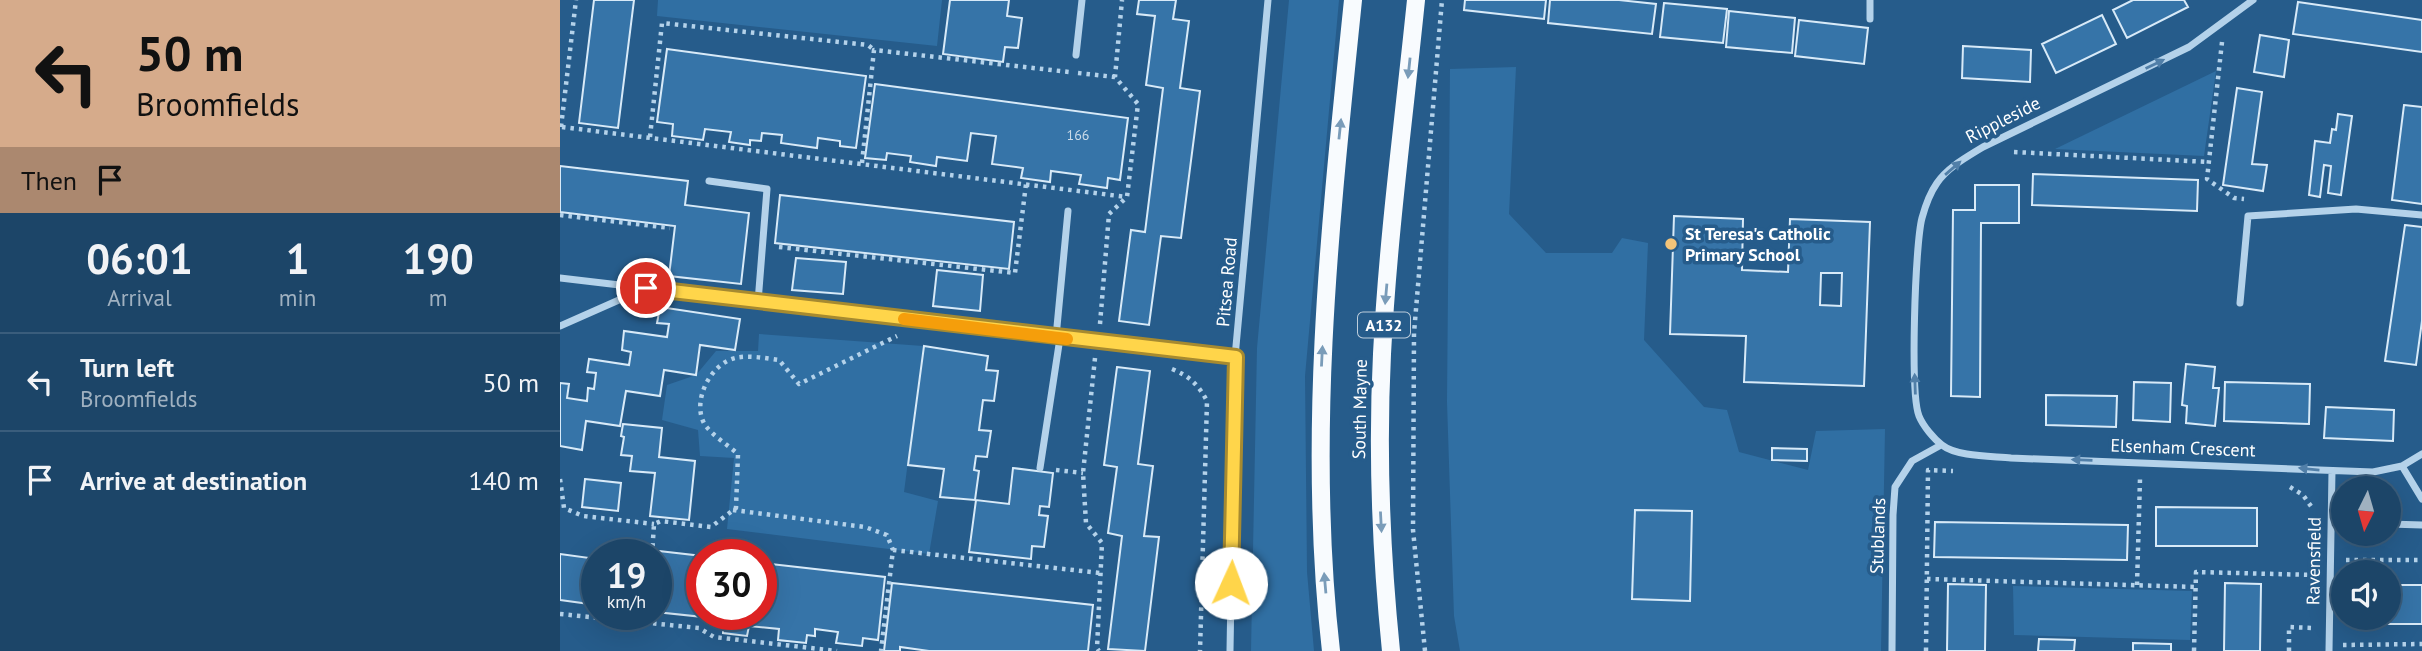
<!DOCTYPE html>
<style>
:root{--surface:#1c4568;--page:#294f71;--text:#f1f3f6;--muted:#a0b1c0;--line:#3a5d7c}
body{margin:0;font-family:"PT Sans",sans-serif;background:var(--page);color:var(--text);height:100vh;display:flex;flex-direction:column;font-size:26px;white-space:nowrap}
*{box-sizing:border-box;margin:0}
p{font-size:23px;color:var(--muted)}
.icon{flex:none;width:38px;height:38px;fill:none;stroke:currentColor;stroke-width:2;stroke-linecap:round;stroke-linejoin:round}
.map{position:relative;flex:1;overflow:hidden}
.sheet{display:flex;flex-direction:column;background:var(--surface);width:560px}
.sheet>*{flex:none}
.banner{background:#d6ab8b;color:#111;overflow:hidden}
.needle{width:46px;rotate:185deg}
.fabs{position:absolute;left:1771px;top:476px;display:grid;gap:14px}
.fabs a{display:grid;place-items:center;width:70px;height:70px;border-radius:50%;background:var(--surface);box-shadow:0 7px 28px #0002,0 0 0 2px var(--line);font-size:35px}
.speed{position:absolute;left:21px;top:539px;display:flex;gap:14px;font-size:35px;font-weight:700;text-align:center}
.speed>*{display:grid;place-content:center;width:91px;height:91px;border-radius:50%;background:var(--surface);box-shadow:0 7px 28px #0002,0 0 0 2px var(--line);line-height:1}
.speed small{font-size:18px;font-weight:400}
.speed .limit{border:10px solid #d22;background:#fff;color:#111}
.pin{position:absolute;display:grid;place-items:center;width:60px;height:60px;color:#fff;margin:-30px;border:4px solid #fff;border-radius:50%;box-shadow:0 2px 7px #0007}
.me{position:absolute;width:77px;margin:-38px;rotate:2deg;stroke-linejoin:round;filter:drop-shadow(0 0 5px #0008)}
.turn{display:flex;align-items:center;gap:24px;height:147px;padding:0 21px;font-size:32px}
.turn .icon{width:91px;height:91px;stroke-width:2.5}
.turn b{display:block;font-size:49px;line-height:60px}
.then{display:flex;align-items:center;height:66px;padding:0 21px;background:#0003;gap:14px;font-size:26px}
.eta{display:flex;justify-content:space-evenly;align-items:center;height:119px;text-align:center}
.eta b{font-size:42px;font-weight:700;line-height:49px}
ul{padding:0;list-style:none}
li{display:flex;align-items:center;gap:21px;height:98px;padding:0 21px;border-top:2px solid var(--line)}
li div{flex:1}
li b{display:block;font-size:26px}
li em{font-style:normal}
main{display:flex;flex:1;min-height:0}
.map>svg:first-child{display:block}
.green{fill:#306fa3}
.building{fill:#3674a8;stroke:#d8eaf8;stroke-width:2;fill-rule:evenodd}
.lines{fill:none;stroke-linecap:round;stroke-linejoin:round}
.path{stroke:#b4d2ea;stroke-width:4.5;stroke-dasharray:3.5 5;stroke-linecap:butt}
.minor{stroke:#b4d2ea;stroke-width:7}
.primary{stroke:#f8fbfe;stroke-width:18}
.oneway{fill:#517fa8}
.oneway2{fill:#7a9cb9}
.route-casing{stroke:#a68a30;stroke-width:18}
.route{stroke:#ffd54a;stroke-width:12}
.slow{stroke:#f59e0b;stroke-width:12}
.poi-dot{fill:#f3c479;stroke:#265c8b;stroke-width:2.5}
.labels{text-anchor:middle;stroke-width:7;stroke-linejoin:round;paint-order:stroke}
.number-label{font-size:14px;fill:#cddce9}
.shield{fill:#265c8b;stroke:#becedc;stroke-width:2}
.shield-label{font-size:16px;font-weight:bold;fill:#fff}
.street-label{font-size:18px;fill:#fff;stroke:#265c8b}
.poi-label{font-size:18px;font-weight:bold;fill:#fff;stroke:#265c8b;text-anchor:start}
</style>
<main>
<section class="sheet">
<div class="banner">
<div class="turn"><svg class="icon" aria-label="left" viewBox="0 0 24 24"><path d="M17 20v-9H6M10 6l-5 5 5 5"/></svg><div><b>50 m</b>Broomfields</div></div>
<div class="then">Then<svg class="icon" aria-label="arrive" viewBox="0 0 24 24"><path d="M6 21V4h12l-3 4 3 4H6"/></svg></div>
</div>
<div class="eta">
<div><b>06:01</b><p>Arrival</p></div>
<div><b>1</b><p>min</p></div>
<div><b>190</b><p>m</p></div>
</div>
<ul>
<li><svg class="icon" aria-label="left" viewBox="0 0 24 24"><path d="M17 20v-9H6M10 6l-5 5 5 5"/></svg><div><b>Turn left</b><p>Broomfields</p></div><em>50 m</em></li>
<li><svg class="icon" aria-label="arrive" viewBox="0 0 24 24"><path d="M6 21V4h12l-3 4 3 4H6"/></svg><div><b>Arrive at destination</b></div><em>140 m</em></li>
</ul>
</section>
<div class="map">
<svg width="1862" height="651" viewBox="0 0 1862 651">
<rect width="100%" height="100%" fill="#265c8b"/>
<path class="green" d="M98,0H382L377,46L97,16Z
M729,0H779L745,376L747,572L754,651H691L697,348Z
M956,67L949,214L986,253H1052L1062,238L1088,243L1084,340L1144,407L1167,410L1179,452L1248,470L1256,431L1325,429L1321,651H900L894,616L887,402L890,69Z
M1656,71L1644,156L1495,149Z
M199,334L363,346L344,492L378,501L369,554L167,529L174,458L140,456L138,430L102,420L107,385L136,375L156,351H198Z
M1453,586L1632,591L1630,640L1454,635Z"/>
<path class="building" d="M34,0H74L58,128L19,123Z
M390,0H449L447,16L462,18L458,48L445,47L443,62L383,54Z
M579,0H616L613,19L629,21L620,88L640,91L621,238L601,236L589,325L559,321L571,230L585,232L603,88L586,85L595,16L577,14Z
M905,0H986L984,19L904,10Z
M990,0H1059L1096,4L1092,34L988,23Z
M1573,0H1624L1628,7L1567,38L1553,10Z
M1738,2L1862,20V52L1733,34Z
M1104,3L1167,9L1163,43L1100,37Z
M1169,11L1235,18L1232,53L1166,47Z
M1542,15L1556,44L1496,73L1482,44Z
M1239,20L1308,28L1304,64L1235,56Z
M1700,35L1729,40L1724,77L1694,72Z
M1403,46L1471,50L1470,82L1402,78Z
M107,49L306,76L296,148L280,146V141L258,138L257,148L221,143L222,135L202,133L201,141L190,140V145L169,142L171,132L145,129L143,140L112,136L113,124L97,122Z
M315,84L568,118L560,180L548,178L547,188L519,184L521,175L491,171L490,182L461,178L463,168L432,164L436,136L411,133L407,161L377,157L376,166L350,162L351,156L327,153L326,160L305,158Z
M1677,88L1702,92L1692,164L1707,165L1703,191L1663,185Z
M1844,105L1862,107V204L1832,200Z
M1778,114L1792,116L1781,195L1768,193L1771,166L1764,165L1760,197L1749,195L1755,141L1770,143L1772,129L1776,130Z
M0,166L128,181L125,205L189,213L181,284L109,276L115,226L0,212Z
M1473,174L1638,180L1637,211L1472,205Z
M1415,185H1459V223H1421L1420,397L1391,396L1393,210H1415Z
M220,195L454,222L449,269L215,243Z
M1114,216L1183,219L1182,270L1228,272L1230,219L1310,222L1304,386L1184,382L1186,336L1110,334ZM1261,273H1282L1281,306L1260,305Z
M1845,225L1862,227V321L1856,365L1825,361Z
M236,258L286,262L283,294L232,290Z
M377,270L423,275L420,311L373,306Z
M100,307L180,319L175,350L140,345L136,375L104,370L100,396L66,391L60,426L26,421L22,450L0,446V383L9,384L7,398L27,401L28,388L34,389L36,373L27,372L29,359L69,365L71,352L62,350L64,331L107,337L109,324L97,323Z
M364,346L428,356L426,370L438,371L434,401L423,400L419,430L431,431L427,457L416,456L414,470L419,471L415,500L380,497L384,469L348,465Z
M1626,364L1655,367L1653,388H1659L1655,426L1626,423L1627,406L1622,405Z
M557,367L590,371L578,464L593,466L584,536L599,537L585,651L548,649L562,536L548,533L557,467L544,465Z
M1574,382L1611,383L1610,422L1573,420Z
M1665,382L1750,384L1749,424L1664,421Z
M1486,395L1557,396L1556,427L1486,425Z
M1766,407L1834,410L1833,441L1764,438Z
M63,424L102,428L99,457L135,461L129,520L90,516L95,473L70,471L72,456L61,455L64,437L61,436Z
M1212,448L1247,449V461L1212,460Z
M453,468L493,473L489,507L480,506L479,515L488,516L484,547L472,546L471,559L409,552L416,500L449,504Z
M25,479L61,483L58,511L22,507Z
M1596,507L1697,508V546H1596Z
M1075,510L1132,511L1130,601L1072,599Z
M1375,522L1568,525L1567,560L1374,557Z
M99,551L142,556V614H201V563L325,577L318,640L303,638L302,646L276,643L278,632L255,629V636L247,635L246,643L218,640L219,629L189,626L187,636L163,633V624L151,623L152,618L96,612Z
M0,554L37,559V605L0,600Z
M332,583L533,605L528,651H369L340,647V651H324Z
M1665,583L1701,584L1700,651H1664Z
M1388,584L1426,585L1425,651H1387Z
M1829,585H1862V624H1788V618H1829Z
M1479,639L1515,640L1514,651H1478Z
M1573,643L1611,644V651H1573Z"/>
<g class="lines">
<path class="path" d="M1662,42L1647,179L1674,198L1684,199
M518,73L555,77
M1,127L16,0
M2,127L567,197
M90,137L102,23L308,45L314,50
M1454,152L1649,162
M302,163L314,50L509,72
M0,215L110,228
M219,247L455,273L466,184
M540,324L549,214L567,197L578,104L555,77L562,0
M535,358L523,473L526,523L542,543L537,648L539,651
M612,369C629,376 638,384 647,401L640,651
M496,470L523,473
M0,479L4,508L23,516L94,524
M1730,487L1743,495L1753,509
M173,510L305,527L327,535L333,550L321,651
M333,550L540,573
M92,555L94,524L101,521L151,527L176,508L178,454C168,445 153,436 145,425C131,402 150,364 175,358C187,355 206,358 219,360L239,384L337,336
M1786,560H1862
M1367,579L1636,587
M1577,585L1580,479
M0,614L139,628L154,637L277,651
M86,624V614
M1783,645L1862,644
M865,651L853,530L854,333L882,0
M1366,651L1368,470L1393,471
M1634,651L1636,572L1755,575
M1729,651V627L1753,628"/>
<path class="minor" d="M1693,0L1629,47L1423,147C1407,157 1388,167 1377,183C1370,193 1365,207 1362,218C1355,244 1350,394 1359,416C1363,426 1374,439 1382,445C1397,457 1433,456 1451,458L1813,472L1842,466L1862,454
M1310,19V0
M516,55L522,0
M149,181L207,189L198,302
M0,278L85,288
M1680,303L1688,216L1796,209L1862,215
M0,326L86,288L675,357
M496,337L508,211
M1842,466L1862,499
M480,468L500,338
M1829,524L1862,525
M670,651L675,357L708,0
M1332,651L1333,515L1335,487L1352,461L1381,445
M1769,651L1772,471"/>
<path class="primary" d="M771,651C746,434 771,216 793,0
M831,651C821,552 817,453 822,354C828,236 844,118 856,0"/>
</g>
<defs><path id="oneway-solid" d="M-6-.8H1V-3.2L6.5 0L1 3.2V.8H-6Z" transform="scale(1.75)"/></defs>
<g class="oneway">
<use href="#oneway-solid" transform="translate(1595 64) rotate(-26)"/>
<use href="#oneway-solid" transform="translate(1393 168) rotate(-41)"/>
<use href="#oneway-solid" transform="translate(1355 384) rotate(-92)"/>
<use href="#oneway-solid" transform="translate(1522 460) rotate(-178)"/>
<use href="#oneway-solid" transform="translate(1749 469) rotate(-174)"/>
</g>
<g class="oneway2">
<use href="#oneway-solid" transform="translate(849 68) rotate(96)"/>
<use href="#oneway-solid" transform="translate(780 129) rotate(-84)"/>
<use href="#oneway-solid" transform="translate(826 294) rotate(95)"/>
<use href="#oneway-solid" transform="translate(762 356) rotate(-87)"/>
<use href="#oneway-solid" transform="translate(821 522) rotate(87)"/>
<use href="#oneway-solid" transform="translate(765 583) rotate(-95)"/>
</g>
<g class="lines">
<g class="route-casing">
<path id="route" d="M86,288L676,357L671,583"/>
</g>
<use href="#route" class="route"/>
<path class="slow" d="M344,319L507,339"/>
</g>
<circle class="poi-dot" cx="1111" cy="244" r="7"/>
<g class="labels">
<g class="number-label">
<text x="518" y="140">166</text>
</g>
<rect class="shield" x="798" y="312.5" width="52" height="25" rx="5"/>
<g class="shield-label">
<text x="824" y="331">A132</text>
</g>
<g class="street-label">
<text transform="translate(1443 120) rotate(-27)" y="6">Rippleside</text>
<text transform="translate(667 282) rotate(-85)" y="6">Pitsea Road</text>
<text transform="translate(800 409) rotate(-89)" y="6">South Mayne</text>
<text transform="translate(1623 448) rotate(2)" y="6">Elsenham Crescent</text>
<text transform="translate(1318 536) rotate(-88)" y="6">Stublands</text>
<text transform="translate(1754 561) rotate(-89)" y="6">Ravensfield</text>
</g>
<g class="poi-label">
<text x="1125" y="240">St Teresa's Catholic<tspan x="1125" dy="21">Primary School</tspan></text>
</g>
</g>
</svg>
<div class="fabs">
<a><svg class="needle" viewBox="-14 -14 28 28"><path d="M0-13l5 13h-10z" fill="#e53935"/><path d="M0 13l5-13h-10z" fill="#a0b1c0"/></svg></a>
<a><svg class="icon" aria-label="sound" viewBox="0 0 24 24"><path d="M4 9h4l5-4v14l-5-4H4zM17 9q2 3 0 6"/></svg></a>
</div>
<div class="speed"><div>19<small>km/h</small></div><div class="limit">30</div></div>
<div class="pin" style="left:86px;top:288px;background:#d93025"><svg class="icon" aria-label="arrive" viewBox="0 0 24 24"><path d="M6 21V4h12l-3 4 3 4H6"/></svg></div>
<svg class="me" style="left:671px;top:583px" viewBox="-20 -20 40 40"><circle r="19" fill="#fff"/><path d="M0-13L10 11 0 6-10 11z" fill="#ffd54a"/></svg>
</div>
</main>
